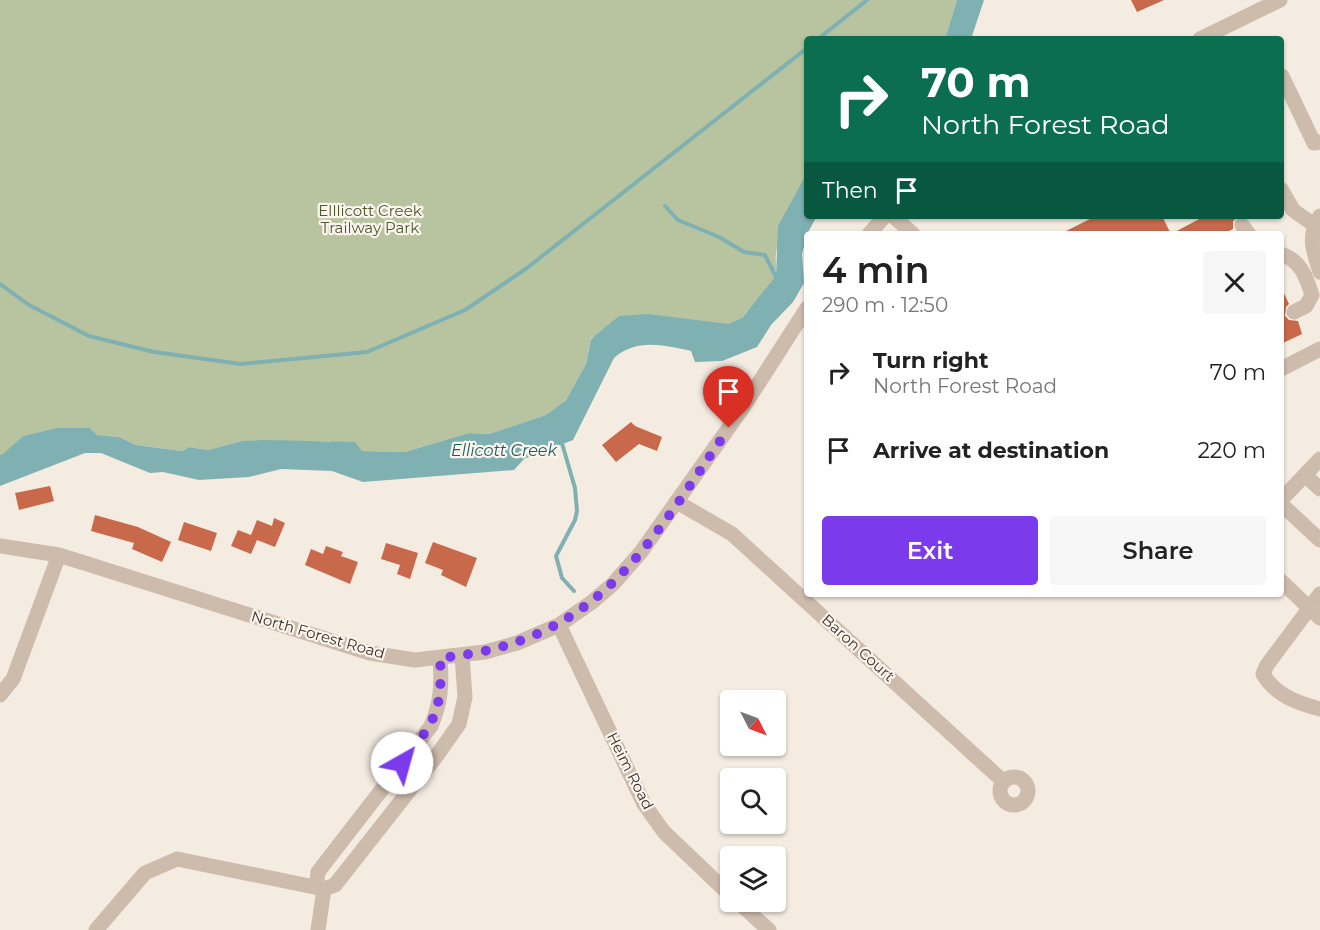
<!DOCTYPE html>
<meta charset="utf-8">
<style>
:root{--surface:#fff;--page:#f6f6f6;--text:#222;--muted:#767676;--accent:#7c3aed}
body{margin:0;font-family:Montserrat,sans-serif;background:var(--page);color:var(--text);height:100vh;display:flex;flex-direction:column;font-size:22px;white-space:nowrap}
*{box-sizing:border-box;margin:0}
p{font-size:20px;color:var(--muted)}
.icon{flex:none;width:33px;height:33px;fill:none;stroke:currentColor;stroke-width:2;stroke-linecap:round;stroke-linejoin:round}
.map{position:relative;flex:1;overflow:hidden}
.panel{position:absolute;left:804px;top:231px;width:480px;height:366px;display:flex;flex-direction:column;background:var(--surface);border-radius:6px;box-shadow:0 2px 4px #0004}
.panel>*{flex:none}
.banner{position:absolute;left:804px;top:36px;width:480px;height:183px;border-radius:6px;box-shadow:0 2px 4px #0004;background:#0b6e4f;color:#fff;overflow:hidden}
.needle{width:39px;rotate:132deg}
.buttons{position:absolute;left:720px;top:690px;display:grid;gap:12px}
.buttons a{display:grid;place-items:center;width:66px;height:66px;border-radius:6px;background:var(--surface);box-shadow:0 2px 4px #0004;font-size:30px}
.pin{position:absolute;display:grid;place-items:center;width:51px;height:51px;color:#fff;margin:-62px -26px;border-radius:50% 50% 50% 0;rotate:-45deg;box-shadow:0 0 6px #0007}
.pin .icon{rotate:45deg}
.me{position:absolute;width:66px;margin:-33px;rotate:38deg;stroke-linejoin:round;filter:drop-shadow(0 0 4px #0008)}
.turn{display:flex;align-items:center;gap:21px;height:126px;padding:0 18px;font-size:27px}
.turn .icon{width:78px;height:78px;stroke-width:2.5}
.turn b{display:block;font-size:42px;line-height:51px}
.then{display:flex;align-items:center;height:57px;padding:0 18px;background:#0003;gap:12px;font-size:22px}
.round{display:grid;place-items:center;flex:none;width:63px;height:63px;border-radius:6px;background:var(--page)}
.summary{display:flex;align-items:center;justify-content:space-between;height:102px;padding:0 18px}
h1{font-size:36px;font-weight:600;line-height:45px}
.button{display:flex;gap:12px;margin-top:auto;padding:12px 18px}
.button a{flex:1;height:69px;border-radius:6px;background:var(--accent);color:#fff;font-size:24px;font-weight:600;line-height:69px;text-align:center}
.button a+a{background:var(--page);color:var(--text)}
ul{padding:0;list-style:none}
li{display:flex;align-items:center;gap:18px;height:78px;padding:0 18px}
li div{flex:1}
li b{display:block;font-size:22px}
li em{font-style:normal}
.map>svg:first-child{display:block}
.green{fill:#b8c4a0}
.water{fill:#7fb0b2}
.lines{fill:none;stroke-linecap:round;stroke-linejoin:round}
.stream{stroke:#7fb0b2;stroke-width:4}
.building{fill:#c8694b}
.minor{stroke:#cdbbac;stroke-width:15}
.route{stroke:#7c3aed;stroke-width:10;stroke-dasharray:0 18}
.labels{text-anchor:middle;stroke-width:4.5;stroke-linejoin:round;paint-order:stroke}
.park-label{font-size:15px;fill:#4a5a2e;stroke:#fbf5ee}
.street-label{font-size:15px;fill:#3b302b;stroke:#fbf5ee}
.water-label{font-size:16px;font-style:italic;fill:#1f5a5e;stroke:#fbf5ee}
</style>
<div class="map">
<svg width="1320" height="930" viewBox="0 0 1320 930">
<rect width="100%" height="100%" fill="#f4ebe1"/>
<path class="green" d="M0,0H957L945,39H807V173C797,193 780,231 776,253C775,263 778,272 773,281L740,320L725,325L649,314L591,338L586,364L566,400L546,415L489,434L469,433L405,452L362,451L329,441H242L208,450L190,447L183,451L136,445L119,437L97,435L90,428H56L23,436L2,456L0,455Z"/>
<path class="water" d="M957,0H984L971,39H945Z
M807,173V216H817L807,234L802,254L804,283L793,302L771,325L757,347L722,361L695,362L691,351C664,345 636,338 614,358L573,440L524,459L514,470L363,482L332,471L281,469L249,477L199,480L163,472L150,473L101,453H85L0,486V455H2L23,436L56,428H90L97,435L119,437L136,445L183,451L189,447L208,450L242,441L266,440L355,442L362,451L405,452L469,433L489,434L546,415L566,400L586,364L591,339L619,316L649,314L728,324L742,318L776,276L778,226Z"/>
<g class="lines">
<path class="stream" d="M818,39L867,0
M665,206L678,220L719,237L744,252L765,255L777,279
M0,284L29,305L89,336L154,352L241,364L367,352L465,310L527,268L807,48
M561,440L575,488L577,511L575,520L556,556L562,578L574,591"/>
</g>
<path class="building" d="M1131,0H1164L1137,12Z
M1096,216H1162L1171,234H1060Z
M1205,216H1239L1233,221V229L1223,234H1171Z
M1281,287L1289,304L1286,307L1285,316L1289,320L1298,321L1302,334L1281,344Z
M631,422L635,426L662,437L657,451L639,444L616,462L602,445Z
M50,486L54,501L19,510L15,493Z
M95,515L138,527L171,542L162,562L132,549L134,543L91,531Z
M274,518L285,523L275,547L257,540L251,554L231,546L238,530L251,535L257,520L272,526Z
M184,522L217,533L211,551L178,540Z
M433,542L477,558L466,587L441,575L443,570L425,563Z
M386,543L418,553L410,579L397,574L400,565L381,559Z
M326,546L343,552L341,556L358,562L350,584L305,565L311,549L323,554Z"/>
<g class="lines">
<path class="minor" d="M1200,39L1280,0
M1282,76L1314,143L1320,142
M1281,189L1293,210L1314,225
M893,216L913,234
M1320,216C1307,237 1313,250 1320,272
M1242,225L1249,234
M869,234L885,216
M1281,254C1301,261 1306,276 1312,295L1306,306L1294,312
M1281,369L1320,349
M1305,475L1320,489
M1281,500L1320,459
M677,502L732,534L1004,782
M1281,504L1320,540
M0,546L59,555L370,653L415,660L485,652L517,643L559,625L592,602L613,584L641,552L742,409L807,308
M1281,581L1320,618
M1320,594L1267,665L1263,674C1275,695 1297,703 1320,709
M559,625L644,804L664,832L730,895
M0,695L13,679L59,555
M1000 791a14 14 0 1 1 28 0a14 14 0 1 1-28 0Z
M316,887L318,872L431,726C441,703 442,684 440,659
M738,902L769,930
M96,930L145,873L177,859L324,889L335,885L438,754L459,724L465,697L462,656
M318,930L324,889"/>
</g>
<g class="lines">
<path class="route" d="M402,763C434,722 443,712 440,658C600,642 646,548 729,428"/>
</g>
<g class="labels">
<g class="park-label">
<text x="370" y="216">Elllicott Creek<tspan x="370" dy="17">Trailway Park</tspan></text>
</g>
<g class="street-label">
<text transform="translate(318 635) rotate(16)" y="5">North Forest Road</text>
<text transform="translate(858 648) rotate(42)" y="5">Baron Court</text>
<text transform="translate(630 771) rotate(63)" y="5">Heim Road</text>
</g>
<g class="water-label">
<text x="504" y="456">Ellicott Creek</text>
</g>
</g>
</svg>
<div class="buttons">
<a><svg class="needle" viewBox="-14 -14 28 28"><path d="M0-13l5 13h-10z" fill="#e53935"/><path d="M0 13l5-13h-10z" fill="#767676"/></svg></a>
<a><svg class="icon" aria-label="search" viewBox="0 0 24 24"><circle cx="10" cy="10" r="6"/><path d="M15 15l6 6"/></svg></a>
<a><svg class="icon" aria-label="layers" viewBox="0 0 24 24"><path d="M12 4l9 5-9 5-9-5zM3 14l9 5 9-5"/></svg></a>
</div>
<div class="pin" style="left:729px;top:428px;background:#d93025"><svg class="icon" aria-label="arrive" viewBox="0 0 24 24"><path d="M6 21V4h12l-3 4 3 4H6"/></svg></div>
<svg class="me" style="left:402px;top:763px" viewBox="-20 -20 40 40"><circle r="19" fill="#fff"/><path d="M0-13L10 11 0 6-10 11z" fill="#7c3aed"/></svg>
<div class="banner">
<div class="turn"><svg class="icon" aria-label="right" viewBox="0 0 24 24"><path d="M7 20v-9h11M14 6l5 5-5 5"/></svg><div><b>70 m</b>North Forest Road</div></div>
<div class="then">Then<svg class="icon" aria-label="arrive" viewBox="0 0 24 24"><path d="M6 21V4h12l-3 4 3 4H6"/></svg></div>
</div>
<section class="panel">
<div class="summary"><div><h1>4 min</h1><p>290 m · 12:50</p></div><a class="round"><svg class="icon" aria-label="close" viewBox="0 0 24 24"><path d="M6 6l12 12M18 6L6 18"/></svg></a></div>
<ul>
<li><svg class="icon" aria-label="right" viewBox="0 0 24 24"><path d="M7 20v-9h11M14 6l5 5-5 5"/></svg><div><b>Turn right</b><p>North Forest Road</p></div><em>70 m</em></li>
<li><svg class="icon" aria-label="arrive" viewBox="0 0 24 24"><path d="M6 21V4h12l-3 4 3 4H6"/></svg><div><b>Arrive at destination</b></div><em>220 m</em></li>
</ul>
<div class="button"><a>Exit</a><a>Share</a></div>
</section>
</div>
